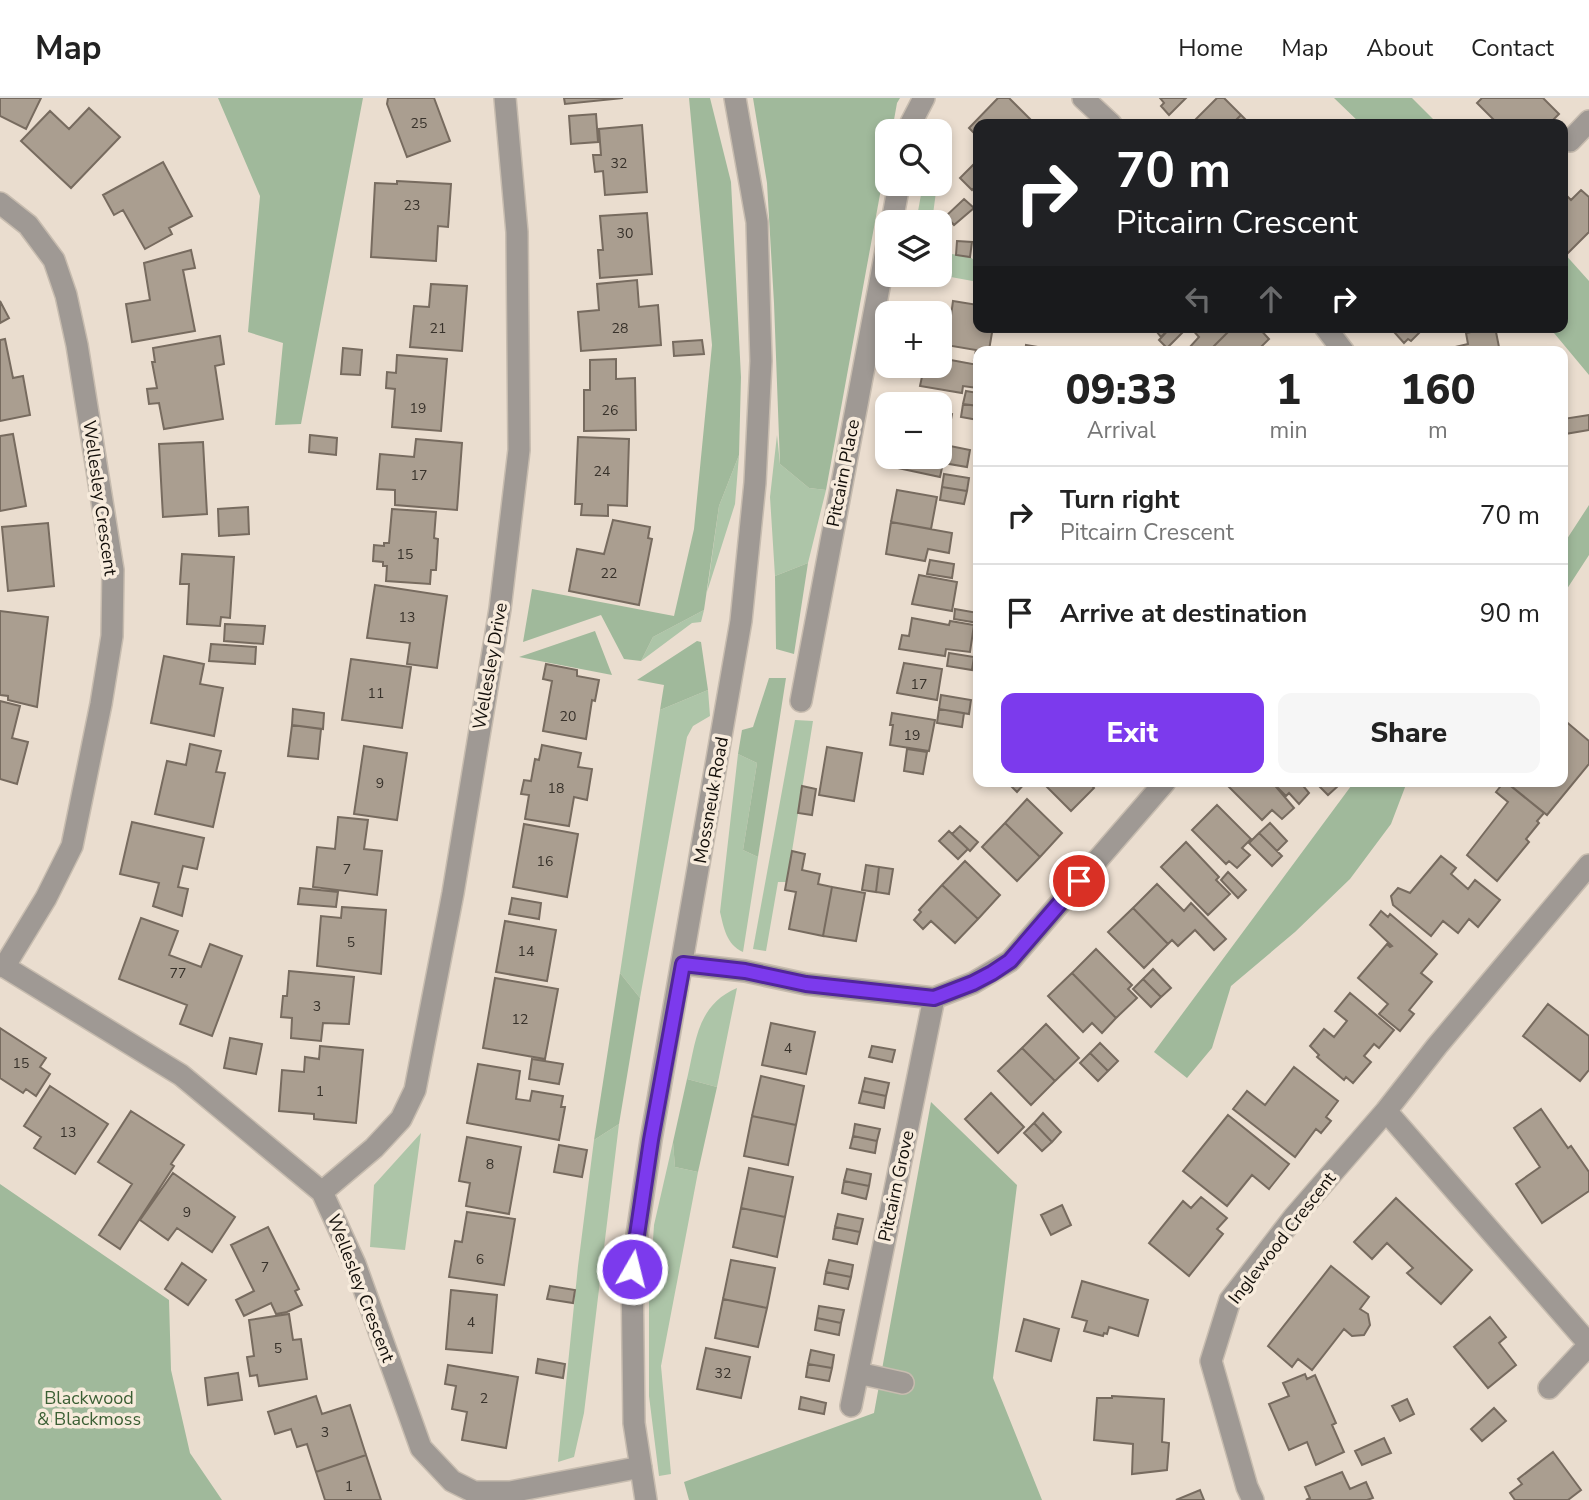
<!DOCTYPE html>
<meta charset="utf-8">
<style>
:root{--surface:#fff;--page:#f6f6f6;--text:#222;--muted:#767676;--line:#e0e0e0;--accent:#7c3aed}
body{margin:0;font-family:"Nunito Sans",sans-serif;background:var(--page);color:var(--text);height:100vh;display:flex;flex-direction:column;font-size:26px;white-space:nowrap}
*{box-sizing:border-box;margin:0}
p{font-size:23px;color:var(--muted)}
.icon{flex:none;width:38px;height:38px;fill:none;stroke:currentColor;stroke-width:2;stroke-linecap:round;stroke-linejoin:round}
.map{position:relative;flex:1;overflow:hidden}
.details{position:absolute;left:973px;top:248px;width:595px;height:441px;display:flex;flex-direction:column;background:var(--surface);border-radius:14px;box-shadow:0 4px 10px #0003}
.details>*{flex:none}
.guide{position:absolute;left:973px;top:21px;width:595px;height:214px;border-radius:14px;box-shadow:0 4px 10px #0003;background:#202124;color:#fff;overflow:hidden}
.buttons{position:absolute;left:875px;top:21px;display:grid;gap:14px}
.buttons a{display:grid;place-items:center;width:77px;height:77px;border-radius:14px;background:var(--surface);box-shadow:0 4px 10px #0003;font-size:35px}
.pin{position:absolute;display:grid;place-items:center;width:60px;height:60px;color:#fff;margin:-30px;border:4px solid #fff;border-radius:50%;box-shadow:0 2px 7px #0007}
.me{position:absolute;width:77px;margin:-38px;rotate:8deg;stroke-linejoin:round;filter:drop-shadow(0 0 5px #0008)}
.turn{display:flex;align-items:center;gap:24px;height:147px;padding:0 28px;font-size:32px}
.turn .icon{width:91px;height:91px;stroke-width:2.5}
.turn b{display:block;font-size:49px;line-height:60px}
.lanes{display:flex;align-items:center;height:66px;padding:0 28px;background:#0003;justify-content:center;gap:35px;direction:ltr}
.lanes .off{opacity:.35}
.eta{display:flex;justify-content:space-evenly;align-items:center;height:119px;text-align:center}
.eta b{font-size:42px;font-weight:800;line-height:49px}
.primary-button{display:flex;gap:14px;margin-top:auto;padding:14px 28px}
.primary-button a{flex:1;height:80px;border-radius:14px;background:var(--accent);color:#fff;font-size:28px;font-weight:800;line-height:80px;text-align:center}
.primary-button a+a{background:var(--page);color:var(--text)}
ul{padding:0;list-style:none}
li{display:flex;align-items:center;gap:21px;height:98px;padding:0 28px;border-top:2px solid var(--line)}
li div{flex:1}
li b{display:block;font-size:26px}
li em{font-style:normal}
header{display:flex;align-items:center;gap:42px;box-sizing:border-box;height:98px;padding:0 35px;background:var(--surface);border-bottom:2px solid var(--line)}
header strong{font-size:33px}
nav{display:flex;gap:38px;margin-inline-start:auto;font-size:24px}
.map>svg:first-child{display:block}
.green{fill:#adc5a8}
.forest{fill:#a0b99b}
.building{fill:#aa9e90;stroke:#776b5f;stroke-width:2}
.lines{fill:none;stroke-linecap:round;stroke-linejoin:round}
.minor-casing{stroke:#c7bcaf;stroke-width:24}
.minor{stroke:#9f9994;stroke-width:21}
.route-casing{stroke:#51269a;stroke-width:18}
.route{stroke:#7c3aed;stroke-width:12}
.labels{text-anchor:middle;stroke-width:7;stroke-linejoin:round;paint-order:stroke}
.number-label{font-size:14px;fill:#38322b}
.street-label{font-size:18px;fill:#120e09;stroke:#f7ebdc}
.park-label{font-size:18px;fill:#3b5f34;stroke:#f7ebdc}
</style>
<header>
<strong>Map</strong>
<nav><a>Home</a><a>Map</a><a>About</a><a>Contact</a></nav>
</header>
<div class="map">
<svg width="1589" height="1402" viewBox="0 0 1589 1402">
<rect width="100%" height="100%" fill="#eaddcf"/>
<path class="green" d="M923,86H937L932,124H916Z
M940,154L970,159L978,165V184L940,177Z
M777,337L780,366L809,390L826,392L808,465L775,478L770,399Z
M739,357L735,406L707,494L719,408Z
M704,512L701,524L692,525L641,563L653,539Z
M708,592L710,618L693,628L687,639L640,900L620,875L660,612Z
M795,622L813,623L787,784H778L766,853L753,851Z
M738,656L757,665L743,752L758,759L743,854C726,846 724,830 720,814Z
M737,890L717,989L687,981C696,943 697,907 737,890Z
M619,1026L584,1315L574,1359L558,1364L578,1168L594,1042Z
M421,1035L405,1152L370,1149L374,1087Z
M673,1044L675,1069L698,1074L661,1268L671,1376L659,1378L649,1298V1202L654,1127Z"/>
<path class="forest" d="M218,0H363L301,326L275,327L283,245L248,234L260,98Z
M689,0H710L731,84L741,279L739,357L719,408L704,512L653,539L641,563L624,561L601,517L523,544L532,491L674,518L694,431L712,247Z
M753,0H900L897,5L892,33H887V58L826,392L809,390L780,366L774,205L767,85Z
M1334,0H1412L1438,26H1361Z
M1563,154L1589,183V277L1549,229H1563Z
M1589,407V457L1563,497V447Z
M808,465L794,556L776,551L775,478Z
M595,533L612,577L519,559Z
M697,543L701,544L708,592L660,612L664,587L637,582Z
M769,580H786L758,759L743,752L757,665L738,656L742,632L753,629Z
M1354,684H1407L1391,726L1350,781L1295,834L1231,888L1212,950L1187,980L1154,954Z
M620,875L640,900L619,1026L594,1042Z
M687,981L717,989L698,1074L675,1069L673,1044Z
M931,1004L1017,1087L993,1280L1042,1402H689L684,1384L874,1315Z
M0,1086L169,1202L171,1272L190,1355L222,1402H0Z"/>
<path class="building" d="M0,0H41L26,31L0,18Z
M388,0H434L450,43L407,59L387,6Z
M564,0H623L565,6Z
M998,0H1009L1030,21L1024,26H978V39L969,30Z
M1160,0H1186L1169,17L1161,8L1164,5Z
M1217,0H1224L1241,17L1232,26H1191Z
M1482,0H1543L1559,16L1549,26H1498L1477,5Z
M89,10L120,39L71,90L21,43L50,13L69,31Z
M596,16L598,44L571,46L569,18Z
M1241,17L1250,26H1232Z
M642,27L647,94L605,97L603,73L595,74L593,57H601L599,31Z
M978,62V86L972,92L960,80Z
M163,64L192,118L169,130L172,136L145,151L123,112L114,117L103,97Z
M397,83L451,86L448,129L438,128L436,163L371,159L375,85L397,86Z
M1581,92L1589,99V134L1567,156L1563,151V94L1571,102Z
M964,101L974,110L954,127L946,118Z
M647,115L652,176L600,180L598,152H603L600,118Z
M957,143L972,144L970,159L956,157Z
M191,152L195,170L183,172L195,233L132,244L126,206L150,202L144,165Z
M637,182L639,209L658,207L661,247L581,253L578,214L599,212L597,186Z
M431,186L467,188L462,253L410,249L414,208L429,209Z
M0,203L9,220L0,225Z
M953,203L978,207V229H993L989,252L997,254H978V263L974,262L976,252L940,246V216L951,218Z
M1153,229H1171L1161,239Z
M1171,229H1182L1185,232L1167,250L1159,242Z
M1190,229H1233L1208,254H1193L1189,250L1199,239Z
M1233,229H1258L1269,241L1256,254H1208Z
M1397,229H1425L1411,243L1408,241L1404,245L1395,235L1399,231Z
M1495,229L1500,254H1434L1468,246L1466,235Z
M220,238L224,266L215,268L223,321L164,331L159,305L149,306L147,291L157,290L152,264H155L153,250Z
M5,241L13,280L23,278L30,317L0,323V242Z
M702,242L704,256L674,258L673,244Z
M1026,247L1050,251V254H1025Z
M343,250L362,252L360,277L341,276Z
M397,257L447,261L441,333L392,329L395,291L386,290L387,274L396,275Z
M940,260L978,267V290L963,288L962,295L920,288L923,274H926L927,268H940Z
M616,261V281L635,280L636,332L584,333V292H590V262Z
M966,293L978,295V308L963,306Z
M963,306L978,308V322L961,319Z
M940,314L952,316L946,348L940,346Z
M1589,317V332L1565,336L1563,321Z
M13,336L26,408L0,413V338Z
M310,337L337,340L336,357L309,354Z
M578,339L629,341L627,408L608,407V418L581,417L582,406H575Z
M416,341L462,345L457,412L395,407V392L377,391L380,356L414,359Z
M203,344L207,416L163,419L159,346Z
M940,346L970,352L967,369L943,365L940,379L893,369L895,359H940Z
M944,376L969,380L967,393L942,389Z
M942,389L967,393L964,406L940,402Z
M897,392L937,399L931,431L891,424Z
M248,409L249,436L219,438L218,411Z
M392,411L436,414L434,440L438,441L436,472H431L430,486L386,483L387,468H383V464L373,463L374,447L384,448V445H389Z
M613,422L650,429L648,440L652,441L639,507L569,493L577,451L604,456Z
M891,424L952,435L949,455L928,451L925,463L886,456Z
M48,425L54,488L8,493L2,429Z
M182,456L234,459L230,520L221,519L220,528L187,526L189,486H180Z
M930,462L954,466L952,480L927,476Z
M919,477L957,484L952,513L912,506Z
M375,487L447,498L437,570L407,566L410,545L367,540Z
M955,511L978,515V525L954,521Z
M0,513L48,519L37,609L8,602V598L0,597Z
M912,520L949,527L950,523L974,527L970,554L946,551L945,558L899,551L902,537L909,538Z
M225,526L265,528L263,546L224,543Z
M211,546L256,549L255,566L209,563Z
M949,555L974,559L972,572L947,568Z
M164,558L204,566L200,586L223,590L214,638L151,625Z
M351,561L411,569L402,630L342,622Z
M904,565L942,571L937,602L897,595Z
M546,566L577,572V578L599,582L595,603L592,602L586,641L543,633L552,583L543,581Z
M941,597L971,602L969,616L939,611Z
M0,603L20,608L12,640L28,644L17,686L0,681Z
M293,611L324,615L323,631L292,627Z
M939,611L964,615L962,629L937,625Z
M892,615L935,622L929,653L890,647L893,627H890Z
M1563,621L1589,643V666L1547,717L1506,684H1563Z
M292,627L321,631L318,661L288,658Z
M190,646L221,653L216,674L225,675L213,729L155,716L167,663L186,667Z
M542,647L581,655L578,669L592,671L587,702L574,699L569,728L525,721L529,697L521,696L524,682L531,683L535,661L539,662Z
M364,648L407,655L397,722L354,716Z
M827,649L862,655L854,703L819,697Z
M907,651L927,654L923,676L904,673Z
M1007,684H1026L1017,694Z
M1042,684H1089L1094,690L1071,713Z
M1230,684H1272L1294,710L1282,721L1272,712L1262,722L1227,687Z
M1272,684H1300L1309,695L1299,706L1289,695L1286,698Z
M1315,684H1334L1338,688L1328,697Z
M1504,684L1507,685L1544,715L1537,723L1539,725L1526,741L1529,744L1497,783L1467,757L1508,704L1496,694Z
M802,688L816,691L812,717L798,715Z
M1027,701L1062,735L1040,759L1005,725Z
M1217,707L1251,741L1242,750L1250,757L1237,770L1229,763L1226,766L1192,732Z
M338,719L368,722L364,751L382,753L377,797L313,789L317,749L335,751Z
M132,724L204,740L197,771L183,768L178,789L188,791L182,818L153,808L159,785L120,776Z
M1005,725L1040,759L1017,783L982,749Z
M1270,725L1287,743L1277,753L1259,735Z
M524,726L578,736L567,799L513,789Z
M960,728L978,744L970,753L952,736Z
M949,733L968,751L958,761L939,743Z
M1259,735L1282,758L1272,768L1249,745Z
M1186,744L1219,779L1216,782L1230,796L1208,817L1161,769Z
M792,753L805,756L802,772L820,776L818,786L832,789L823,838L789,831L796,794L785,792Z
M1441,758L1456,770L1451,776L1468,791L1475,782L1500,802L1478,829L1469,821L1458,835L1443,823L1431,838L1393,807L1391,798L1398,790L1410,795Z
M965,763L1000,797L978,821L942,787Z
M866,767L879,769L876,794L862,792Z
M879,769L893,771L889,796L876,794Z
M1228,774L1246,792L1238,800L1221,782Z
M1157,786L1184,813L1191,805L1226,841L1214,852L1195,832L1178,848L1172,842L1168,846L1133,810Z
M942,787L978,821L955,845L931,823L923,831L914,822L921,814L919,812Z
M832,789L865,795L856,843L823,838Z
M300,790L338,794L336,809L298,806Z
M512,800L541,805L539,821L509,816Z
M342,809L386,812L381,876L317,868L321,818L341,820Z
M1133,810L1168,846L1144,870L1108,834Z
M1381,813L1388,819L1390,816L1437,856L1421,875L1432,884L1409,912L1414,916L1400,933L1379,916L1388,906L1358,880L1387,846L1390,849L1392,848L1370,827Z
M141,820L178,833L169,857L201,869L210,846L242,858L212,938L180,926L187,907L119,881Z
M505,823L556,832L547,883L496,874Z
M1096,851L1132,887L1128,891L1137,900L1116,920L1072,875Z
M1153,871L1171,890L1161,899L1143,881Z
M289,873L354,879L349,926L323,925L321,943L291,940L292,920L281,919L283,898H287Z
M1072,875L1116,920L1102,935L1092,925L1083,934L1048,898Z
M495,880L558,891L545,961L483,950Z
M1143,881L1161,899L1151,909L1133,891Z
M1350,895L1394,932L1379,950L1374,946L1364,958L1371,964L1353,985L1346,979L1344,982L1317,959L1319,957L1310,948L1324,931L1334,939L1347,923L1335,913Z
M1548,906L1589,938V972L1580,983L1523,938Z
M771,925L815,934L806,976L762,967Z
M1046,926L1079,960L1055,983L1022,950Z
M0,930L46,960L40,969L50,976L36,998L26,991L23,995L0,980Z
M230,940L262,946L256,976L224,970Z
M1100,945L1118,963L1108,973L1090,955Z
M320,948L363,952L356,1025L314,1021V1016L279,1013L282,972L304,974L305,959L319,961Z
M872,948L895,952L892,964L869,959Z
M1022,950L1055,983L1031,1007L998,973Z
M1090,955L1108,973L1098,983L1080,965Z
M532,961L563,966L559,986L529,981Z
M478,966L520,973L516,1001L530,1003L532,993L563,998L561,1009H565L559,1042L467,1025Z
M1294,969L1338,1003L1326,1019L1331,1023L1321,1035L1316,1031L1295,1059L1233,1011L1247,993L1265,1007Z
M761,978L804,988L796,1027L752,1018Z
M865,980L889,985L886,998L862,993Z
M50,988L108,1026L75,1076L34,1050L41,1039L24,1028Z
M862,993L886,998L884,1010L859,1005Z
M991,995L1024,1029L998,1055L965,1021Z
M1541,1011L1568,1050L1571,1048L1589,1074V1093L1542,1125L1516,1086L1540,1069L1514,1030Z
M131,1013L184,1047L171,1066L174,1068L120,1151L99,1137L132,1086L98,1064Z
M1043,1015L1061,1034L1052,1044L1034,1025Z
M1228,1017L1289,1066L1269,1091L1252,1077L1227,1108L1183,1073Z
M752,1018L796,1027L788,1067L744,1058Z
M1034,1025L1052,1044L1042,1053L1024,1035Z
M855,1026L880,1031L877,1043L853,1038Z
M853,1038L877,1043L875,1055L850,1050Z
M467,1039L521,1049L509,1116L466,1108L470,1085L459,1083Z
M559,1047L587,1052L582,1079L554,1074Z
M749,1070L793,1079L785,1119L741,1110Z
M847,1071L871,1076L869,1088L844,1083Z
M173,1075L235,1119L212,1154L177,1130L168,1142L140,1122Z
M844,1083L869,1088L866,1101L842,1095Z
M1201,1099L1227,1120L1217,1131L1223,1136L1189,1178L1149,1145L1183,1103L1191,1110Z
M1396,1100L1472,1172L1441,1206L1407,1175L1413,1170L1387,1145L1372,1161L1354,1144Z
M1062,1107L1071,1127L1051,1137L1041,1117Z
M741,1110L785,1119L777,1159L733,1149Z
M467,1114L515,1121L504,1187L449,1179L455,1143L462,1144Z
M838,1116L863,1121L860,1134L835,1129Z
M268,1129L299,1191L295,1193L302,1207L287,1214L276,1216L271,1205L244,1218L236,1202L254,1193L231,1147Z
M835,1129L860,1134L857,1146L833,1141Z
M731,1162L775,1170L767,1210L723,1201Z
M829,1162L853,1167L851,1179L826,1174Z
M182,1165L206,1182L188,1207L165,1191Z
M1331,1168L1369,1199L1360,1211L1368,1216L1370,1227L1364,1237L1352,1238L1344,1231L1312,1272L1298,1261L1292,1269L1268,1248Z
M826,1174L851,1179L848,1191L824,1186Z
M1082,1183L1148,1202L1138,1238L1109,1229L1107,1236L1104,1235L1103,1238L1084,1233L1087,1223L1072,1219Z
M550,1188L575,1192L573,1205L547,1201Z
M451,1192L497,1197L492,1255L446,1251Z
M723,1201L767,1210L758,1249L715,1240Z
M819,1208L844,1212L841,1225L817,1220Z
M289,1216L293,1242L301,1241L307,1281L259,1288L257,1277L250,1278L247,1259L254,1258L249,1222Z
M1490,1219L1506,1239L1499,1245L1516,1267L1488,1290L1454,1249Z
M817,1220L841,1225L839,1237L815,1232Z
M1024,1221L1059,1231L1051,1263L1016,1253Z
M706,1250L750,1259L741,1300L697,1291Z
M811,1252L834,1257L832,1270L808,1266Z
M538,1261L565,1266L563,1280L536,1275Z
M808,1266L832,1270L829,1283L806,1279Z
M448,1267L518,1279L506,1350L462,1342L467,1314L452,1311L456,1288L445,1286Z
M238,1275L242,1302L208,1307L205,1280Z
M1305,1276L1307,1281L1315,1277L1336,1325L1332,1327L1344,1354L1316,1367L1307,1344L1289,1352L1269,1306L1289,1298L1283,1285Z
M316,1298L322,1316L350,1307L366,1357L316,1374L307,1346L297,1349L291,1331L275,1336L268,1314Z
M1112,1298L1164,1301L1162,1344L1169,1345L1167,1372L1132,1376L1133,1346L1094,1342L1097,1300H1112Z
M801,1299L826,1305L824,1316L799,1311Z
M1407,1301L1414,1316L1400,1323L1392,1308Z
M1494,1310L1506,1323L1482,1343L1471,1331Z
M1384,1340L1391,1355L1362,1367L1355,1353Z
M1553,1354L1581,1392L1568,1402H1515L1510,1395L1522,1386L1518,1381Z
M366,1357L381,1402H325L316,1374Z
M1342,1374L1350,1391L1366,1384L1373,1400L1367,1402H1306L1310,1400L1305,1389Z
M1200,1392L1204,1402H1176Z"/>
<g class="lines">
<g class="minor-casing">
<path id="minor" d="M1083,0L1111,26
M909,33L911,25L924,0
M1570,43L1589,23
M0,105L28,127L54,162L66,197L77,247L113,472L112,538L101,606L72,748L46,800L4,869
M892,124L899,86
M1325,229L1344,254
M801,603L887,147
M0,866L181,977L322,1094L355,1166L421,1350L452,1383L474,1394H510L641,1369
M683,866L745,873L806,886L934,900L973,885L1010,863L1165,684
M1386,1013L1589,1246
M322,1094L374,1050L401,1021L415,992L453,795L500,511L519,352L517,134L505,0
M858,1275L903,1285
M1549,1290L1589,1247
M851,1308L934,900
M646,1402L634,1325L632,1171L651,1042L741,523L755,385L761,263L757,124L735,0
M1253,1402L1247,1389L1211,1263L1230,1202L1294,1119L1386,1013L1437,948L1589,767"/>
</g>
<use href="#minor" class="minor"/>
</g>
<g class="lines">
<g class="route-casing">
<path id="route" d="M632,1171L651,1042L683,866L745,873L806,886L934,900L973,885L992,875L1010,863L1079,783"/>
</g>
<use href="#route" class="route"/>
</g>
<g class="labels">
<g class="number-label">
<text x="419" y="30">25</text>
<text x="619" y="70">32</text>
<text x="412" y="112">23</text>
<text x="625" y="140">30</text>
<text x="438" y="235">21</text>
<text x="620" y="235">28</text>
<text x="418" y="315">19</text>
<text x="610" y="317">26</text>
<text x="602" y="378">24</text>
<text x="419" y="382">17</text>
<text x="405" y="461">15</text>
<text x="609" y="480">22</text>
<text x="407" y="524">13</text>
<text x="919" y="591">17</text>
<text x="376" y="600">11</text>
<text x="568" y="623">20</text>
<text x="912" y="642">19</text>
<text x="380" y="690">9</text>
<text x="556" y="695">18</text>
<text x="545" y="768">16</text>
<text x="347" y="776">7</text>
<text x="351" y="849">5</text>
<text x="526" y="858">14</text>
<text x="178" y="880">77</text>
<text x="317" y="913">3</text>
<text x="520" y="926">12</text>
<text x="788" y="955">4</text>
<text x="21" y="970">15</text>
<text x="320" y="998">1</text>
<text x="68" y="1039">13</text>
<text x="490" y="1071">8</text>
<text x="187" y="1119">9</text>
<text x="480" y="1166">6</text>
<text x="265" y="1174">7</text>
<text x="471" y="1229">4</text>
<text x="278" y="1255">5</text>
<text x="723" y="1280">32</text>
<text x="484" y="1305">2</text>
<text x="325" y="1339">3</text>
<text x="349" y="1393">1</text>
</g>
<g class="street-label">
<text transform="translate(843 375) rotate(-79)" y="6">Pitcairn Place</text>
<text transform="translate(100 400) rotate(82)" y="6">Wellesley Crescent</text>
<text transform="translate(490 568) rotate(-80)" y="6">Wellesley Drive</text>
<text transform="translate(711 702) rotate(-80)" y="6">Mossneuk Road</text>
<text transform="translate(896 1088) rotate(-78)" y="6">Pitcairn Grove</text>
<text transform="translate(1282 1140) rotate(-52)" y="6">Inglewood Crescent</text>
<text transform="translate(361 1190) rotate(69)" y="6">Wellesley Crescent</text>
</g>
<g class="park-label">
<text x="89" y="1306">Blackwood<tspan x="89" dy="21">&amp; Blackmoss</tspan></text>
</g>
</g>
</svg>
<div class="buttons">
<a><svg class="icon" aria-label="search" viewBox="0 0 24 24"><circle cx="10" cy="10" r="6"/><path d="M15 15l6 6"/></svg></a>
<a><svg class="icon" aria-label="layers" viewBox="0 0 24 24"><path d="M12 4l9 5-9 5-9-5zM3 14l9 5 9-5"/></svg></a>
<a>+</a>
<a>−</a>
</div>
<div class="pin" style="left:1079px;top:783px;background:#d93025"><svg class="icon" aria-label="arrive" viewBox="0 0 24 24"><path d="M6 21V4h12l-3 4 3 4H6"/></svg></div>
<svg class="me" style="left:632px;top:1171px" viewBox="-20 -20 40 40"><circle r="17" fill="#7c3aed" stroke="#fff" stroke-width="3"/><path d="M0-11L8 9 0 5-8 9z" fill="#fff"/></svg>
<div class="guide">
<div class="turn"><svg class="icon" aria-label="right" viewBox="0 0 24 24"><path d="M7 20v-9h11M14 6l5 5-5 5"/></svg><div><b>70 m</b>Pitcairn Crescent</div></div>
<div class="lanes"><svg class="icon off" aria-label="left" viewBox="0 0 24 24"><path d="M17 20v-9H6M10 6l-5 5 5 5"/></svg><svg class="icon off" aria-label="ahead" viewBox="0 0 24 24"><path d="M12 20V5M6 11l6-6 6 6"/></svg><svg class="icon" aria-label="right" viewBox="0 0 24 24"><path d="M7 20v-9h11M14 6l5 5-5 5"/></svg></div>
</div>
<section class="details">
<div class="eta">
<div><b>09:33</b><p>Arrival</p></div>
<div><b>1</b><p>min</p></div>
<div><b>160</b><p>m</p></div>
</div>
<ul>
<li><svg class="icon" aria-label="right" viewBox="0 0 24 24"><path d="M7 20v-9h11M14 6l5 5-5 5"/></svg><div><b>Turn right</b><p>Pitcairn Crescent</p></div><em>70 m</em></li>
<li><svg class="icon" aria-label="arrive" viewBox="0 0 24 24"><path d="M6 21V4h12l-3 4 3 4H6"/></svg><div><b>Arrive at destination</b></div><em>90 m</em></li>
</ul>
<div class="primary-button"><a>Exit</a><a>Share</a></div>
</section>
</div>
